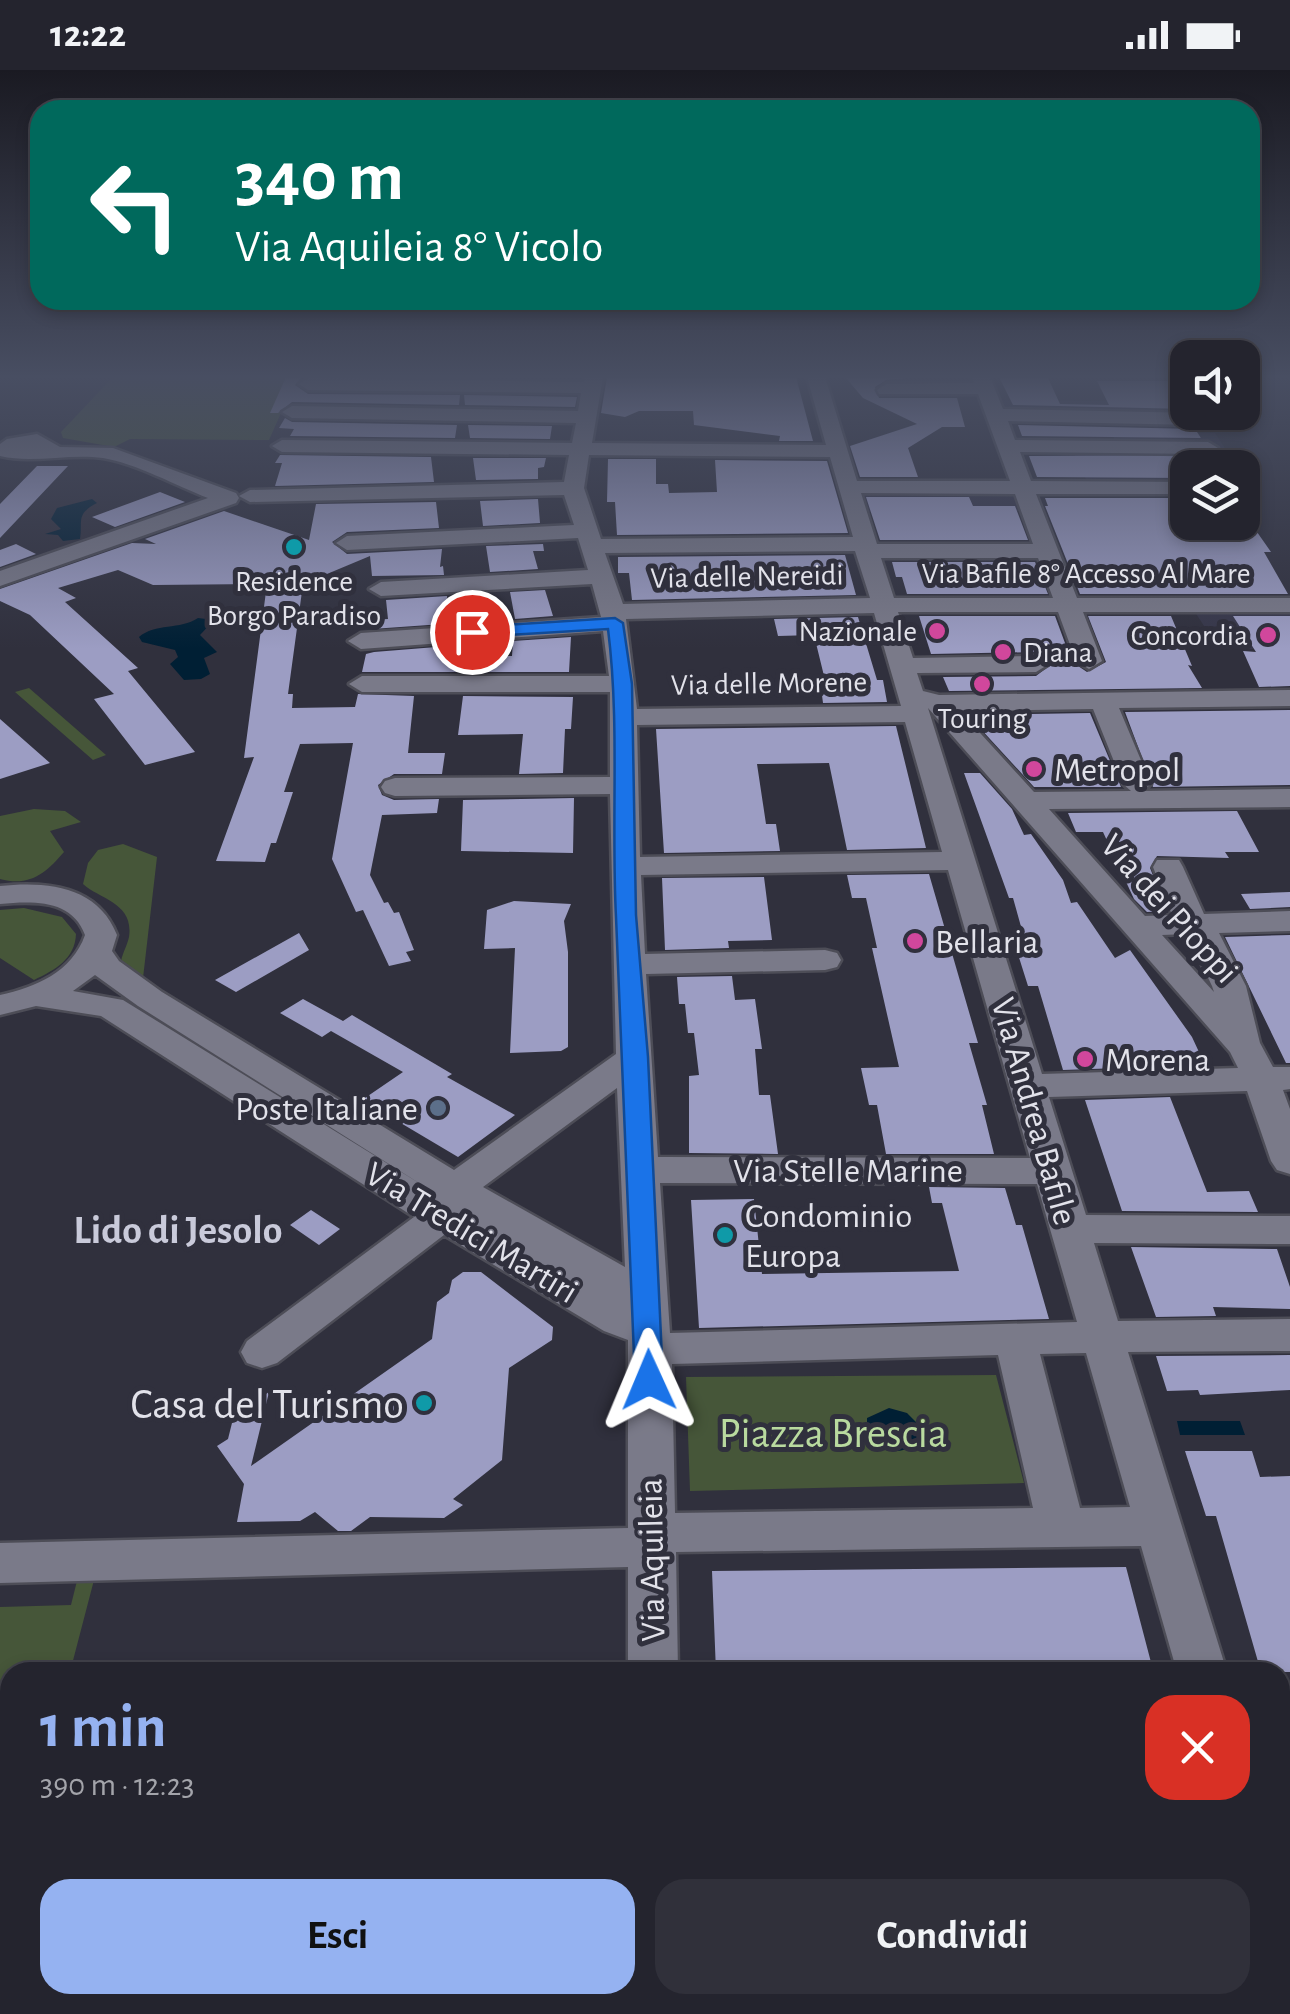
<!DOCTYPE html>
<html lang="it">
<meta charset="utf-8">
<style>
:root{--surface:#24242e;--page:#30303a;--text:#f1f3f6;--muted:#a3a4aa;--line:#41414a;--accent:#95b2f1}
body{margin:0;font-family:"Alegreya Sans",sans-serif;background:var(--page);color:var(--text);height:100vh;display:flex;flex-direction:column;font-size:38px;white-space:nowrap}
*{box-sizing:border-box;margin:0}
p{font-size:32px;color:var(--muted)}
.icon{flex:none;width:55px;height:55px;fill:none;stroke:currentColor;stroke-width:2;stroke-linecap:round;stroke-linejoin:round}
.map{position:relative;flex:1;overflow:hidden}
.drawer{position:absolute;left:0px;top:1592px;width:1290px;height:352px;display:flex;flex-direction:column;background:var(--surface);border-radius:30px 30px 0 0;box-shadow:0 5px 15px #0003,0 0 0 2px var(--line)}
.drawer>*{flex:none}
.guide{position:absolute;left:30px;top:30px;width:1230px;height:210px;border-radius:30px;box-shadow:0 5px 15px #0003,0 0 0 2px var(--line);background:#00695c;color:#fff;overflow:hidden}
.fabs{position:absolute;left:1170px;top:270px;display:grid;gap:20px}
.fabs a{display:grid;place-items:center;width:90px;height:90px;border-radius:20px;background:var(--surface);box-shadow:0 5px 15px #0003,0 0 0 2px var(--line);font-size:50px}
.pin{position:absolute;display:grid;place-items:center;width:85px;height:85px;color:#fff;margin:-42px;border:5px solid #fff;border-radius:50%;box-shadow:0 2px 10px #0007}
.me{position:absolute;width:110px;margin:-55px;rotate:359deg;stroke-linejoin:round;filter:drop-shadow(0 0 8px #0008)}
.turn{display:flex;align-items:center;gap:35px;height:210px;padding:0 40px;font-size:45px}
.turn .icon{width:130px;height:130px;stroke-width:2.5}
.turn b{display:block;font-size:70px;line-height:85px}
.round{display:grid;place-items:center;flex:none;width:105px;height:105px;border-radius:30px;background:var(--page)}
.head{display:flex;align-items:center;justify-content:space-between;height:170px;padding:0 40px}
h1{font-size:60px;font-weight:700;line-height:75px;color:var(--accent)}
.primary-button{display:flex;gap:20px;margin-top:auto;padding:20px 40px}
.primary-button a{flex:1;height:115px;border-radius:30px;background:var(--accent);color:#111;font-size:40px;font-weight:700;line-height:115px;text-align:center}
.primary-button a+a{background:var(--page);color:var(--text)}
.status{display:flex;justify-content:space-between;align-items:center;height:70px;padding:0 50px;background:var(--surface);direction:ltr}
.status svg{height:28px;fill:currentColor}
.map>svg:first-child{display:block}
.built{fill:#37374a}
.green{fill:#465639}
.water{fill:#001f34}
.building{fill:#9c9dc3}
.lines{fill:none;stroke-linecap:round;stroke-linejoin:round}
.minor-casing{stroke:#4d4d57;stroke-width:5}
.minor{fill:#7a7a89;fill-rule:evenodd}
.route{fill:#1a73e8;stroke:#114b97;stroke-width:2.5}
.culture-dot{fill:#0f9aa8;stroke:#30303d;stroke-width:4}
.hotel-dot{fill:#d1479c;stroke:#30303d;stroke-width:4}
.service-dot{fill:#5c6f8a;stroke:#30303d;stroke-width:4}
.labels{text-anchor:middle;stroke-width:10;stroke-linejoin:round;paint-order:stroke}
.far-street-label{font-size:30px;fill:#e2e2ea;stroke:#30303d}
.far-poi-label{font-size:30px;fill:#e2e2ea;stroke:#30303d}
.poi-label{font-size:35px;fill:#e2e2ea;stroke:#30303d;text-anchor:start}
.street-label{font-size:35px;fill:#e2e2ea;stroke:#30303d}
.quarter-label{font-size:40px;font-weight:bold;fill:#c9cada;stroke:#30303d}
.near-poi-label{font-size:42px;fill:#e2e2ea;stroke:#30303d;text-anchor:end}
.near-park-label{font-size:42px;fill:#b9da9f;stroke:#30303d}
</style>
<div class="status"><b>12:22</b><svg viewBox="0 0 49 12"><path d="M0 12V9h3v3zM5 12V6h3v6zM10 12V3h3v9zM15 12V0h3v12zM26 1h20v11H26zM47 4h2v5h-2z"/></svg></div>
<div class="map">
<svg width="1290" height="1944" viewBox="0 0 1290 1944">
<rect width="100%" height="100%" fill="#30303d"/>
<path class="built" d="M991,330L1187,332L1188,342L1202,343L1206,349L997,345Z
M1113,362L1215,363L1237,397L1188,398L1187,420L1090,418L1071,377H1115Z
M848,417H1025L1034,441L854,442Z
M1290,535V579H1219L1191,536Z"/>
<path class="green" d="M113,307H297L269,370L130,369L114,377L63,368L61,362Z
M29,618L106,685L93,690L15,622Z
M34,739L65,741L81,752L50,761L64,782C46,803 30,817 0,809V746Z
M123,774L157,787L143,908L121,891C123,882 127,876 129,867C134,833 101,830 83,814L88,793L98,780Z
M24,838L62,847L76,864C75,889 55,900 34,910L0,888V840Z
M996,1305L1024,1413L690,1421L686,1307Z
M94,1510L70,1602H10V1676L0,1677V1537L71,1535L77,1511Z"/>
<path class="water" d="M92,429L97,433C75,444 83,452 80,469L63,471L58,465L45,464L61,459L51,449L57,438Z
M198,548L214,550L200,565L217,582L204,588L210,604L201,609L184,610L170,594L178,587L175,580L142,572L139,567C155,553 180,560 198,548Z
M889,1338L907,1343L918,1354L919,1369C904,1387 882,1384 867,1368V1348Z
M1177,1351H1240L1245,1365H1180Z"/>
<path class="building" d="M286,307H302L295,315L308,324L460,325L459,335L292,332L278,343H270Z
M607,307H796L813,371H779L780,366L694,355L693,341H639L625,347L601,343Z
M999,307L1048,308L1060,334L1109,335L1097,311H1169L1188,339L1013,335Z
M846,308H905L886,310L875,317L879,328H957L965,357H942L908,378L918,407H860L850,376L917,354L863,328Z
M464,325L577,327L575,337L465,335Z
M285,348L292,352L457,355L455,368L290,366L294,359L279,358Z
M468,355L552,356L550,369L470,368Z
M1018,355L1195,359L1201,368L1022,366Z
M280,385L431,387L434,412L275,416L282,393H275Z
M1213,385L1220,396H1188V408L1037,407L1029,386Z
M473,388H546L544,397L538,398V409L476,410Z
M608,389H656V414H668L669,423L717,422L715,390L827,391L848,463L617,465L615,432H607Z
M37,396H68L0,468V434Z
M160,422L185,432L115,457L92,447Z
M866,427H969L973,436H1015L1028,470H880Z
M1045,428H1188V452H1250L1271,482H1264L1288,524H1080L1045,436H1048Z
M538,429L540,453L483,456L480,431Z
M436,432L439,458L347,462L332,472L347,484L442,479L440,497L443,496L444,505L372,506L370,486L303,514L288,624H293L292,638L355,637L358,624L414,626L408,683H445L442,704H394L378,715L382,725L394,730L439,729L437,743L382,745L370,805L384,833L388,832L394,843L399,842L414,880L406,882L411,891L389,896L363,840L356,842L332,789L353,673L300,674L284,722H293L276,773H271L265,792L216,791L254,687L244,688L267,514L153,515L118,500L58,518L76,528L65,532L138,598L128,601L195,682L145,695L94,629L114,624L30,545L0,531V519L132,473L156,474L145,469L224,441L309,470L316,434Z
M16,474L36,484L0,497V480Z
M543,474L544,481H533L538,499L490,502L486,476Z
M845,485L856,525L632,530L629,503H618V487Z
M892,492H1035L1048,524H907L902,507H896Z
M545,520L553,546L515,549L510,522Z
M447,526L449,544H455L457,553L372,559L371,550L388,549L386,530Z
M919,546H1055L1072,592L1087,602L1106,592L1088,546H1171L1192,596L1188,595L1202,618L949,621L943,607L1036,606L1053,593L1036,582L931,584Z
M1233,546H1290V616L1259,617L1243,581L1256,582Z
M858,547L877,610H883L887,632L823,633L820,610H825L814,565L778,566L774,549Z
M571,567L569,602H362L366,584L374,582L461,575L463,587L512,586L513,571Z
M463,626L573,627L571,659H565L563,703L519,704L523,664L458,665Z
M1290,640V715L1153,717L1125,642Z
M1090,643L1121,717H1034L968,645Z
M0,649L50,693L0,709Z
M896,656L926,778L847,780L829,693L757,694L766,754H776L780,781L664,783L656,659Z
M964,703H980L1012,739L1024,765L1031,764L1063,810L1071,833L1077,832L1115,888L1130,880L1192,967L1205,995L1063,1000L1038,916H1028L1016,878H1027L1013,828H1009Z
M574,728L573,783L461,781L463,730Z
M1237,741L1259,782H1225L1229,788L1157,786L1150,798L1167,841L1147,842L1134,829L1103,762H1076L1068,743Z
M929,804L978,973H969L987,1035H982L994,1084H886L877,1035H869L861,998L899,997L872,878H877L866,828H852L847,805Z
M764,807L772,870L728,871L729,878L665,880L662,808Z
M1290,822V837L1250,839L1241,824Z
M514,831L571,834L564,851L568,882V977L561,981L510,983L515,878L484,879L487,840Z
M299,863L309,880L236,922L215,910Z
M1290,865V993H1286L1225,867Z
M732,906L735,930L755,929L762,979H755L759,1025H770L778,1084L689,1083V1006L699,1005L694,963H688L685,934H679L677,907Z
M303,929L343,951L352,945L452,1004L447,1007L515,1045L458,1087L362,1030L403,1002L331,961L322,967L280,943Z
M1170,1027L1207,1122L1249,1121L1258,1142L1122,1141L1085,1030Z
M929,1117L1005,1118L1016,1155H1022L1049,1249L699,1258L691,1130L754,1129L762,1204L959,1201L942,1133H932Z
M311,1140L340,1159L319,1175L290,1155Z
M1131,1177L1277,1179L1290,1217V1239L1213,1237L1216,1246L1156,1247Z
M463,1202H481L553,1257L552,1270L509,1298L502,1390L453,1429L463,1435L444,1448L370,1447L351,1461H338L315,1442L300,1451L237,1452L244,1414L217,1376L228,1369L234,1345L269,1322L251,1396L432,1269L437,1232L449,1223L452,1210Z
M1290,1285V1320L1200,1325L1198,1320L1167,1321L1156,1286Z
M1185,1381H1252L1260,1407L1290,1406V1602H1261L1216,1446H1206Z
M1126,1497L1153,1600L716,1602L712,1501Z"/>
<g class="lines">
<g class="minor-casing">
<path id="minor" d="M585,307H603L592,373L826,375L807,307H825L857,411H1010L978,324H879L877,320L886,314L974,313L972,307H990L1003,339L1196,343L1206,349L1196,355L1008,351L1015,370L1208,372L1218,378L1208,384L1020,382L1031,411L1188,412V424H1036L1077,528H1290V542H1083L1102,591L1089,599L1076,591L1058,542H898L913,588L1036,586L1049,594L1036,602L917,603L923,621L939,625L1290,620V636L1119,638L1151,714L1143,721L1290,719V737L1049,739L1145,846L1172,845L1153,797L1157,790H1179L1183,797L1204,844L1290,841V861L1219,863L1246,916L1260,973L1273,997H1290V1019L1283,1020L1290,1039V1104L1277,1100L1271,1091L1247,1021L1049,1027L1086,1145L1290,1146V1174L1094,1173L1118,1251L1290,1249V1281L1128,1282L1227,1602H1177L1141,1476L676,1482L678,1602H628V1497L0,1513V1473L628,1458V1270L604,1261L444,1165L277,1293L262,1298L247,1293L241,1282L247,1271L414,1147L101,946L36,936L0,945V925C36,917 72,902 85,865C72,829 33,831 0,834V816C47,811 98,816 117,865L112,881L119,891L162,922L454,1100L616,984L610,724L395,726L385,723L381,717L385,711L395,708L610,707V622H362L349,614L362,606H609L603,561L361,579L348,571L361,563L601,547L592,514L381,526L369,519L381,512L588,500L578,468L347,480L336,473L347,466L574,455L564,425L250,432L239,426L250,420L564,412L569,385L282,382L272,376L282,370L572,373L576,353L292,348L282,342L292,336L578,341L581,323L308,320L299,314L308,308L584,312ZM589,385L830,387L853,467L601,469L584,418ZM861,423L1015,424L1033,474H877ZM855,481L870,528L623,534L605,483ZM881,488H1038L1053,528H894ZM874,543L901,636L637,639L626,549ZM928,638L1230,982L1238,998L1042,1004ZM1093,639L1123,714L1131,721L1034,722L960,641ZM905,652L942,782L640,787L637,655ZM948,800L1030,1088L658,1087L646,904L825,900L837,897L841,890L837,883L825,880L645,884L641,805ZM1187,864L1212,916L1214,922L1162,865ZM95,905L138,936L427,1118L123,930L73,921ZM617,1018L625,1197L483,1117ZM660,1113L1037,1114L1077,1252L670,1263ZM1086,1283L1130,1437L1080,1438L1040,1284ZM998,1285L1033,1438L675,1443L672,1294Z
M37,364L60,377L113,378L236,423L239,428L236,433L0,516V501L208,428C177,416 135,393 103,388C68,383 34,394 0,386V374L7,369Z
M1280,1673H1290V1723H1280Z
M1280,1830L1290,1834V1919L1280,1915Z
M635,1935H693L694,1944H634Z"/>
</g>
<use href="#minor" class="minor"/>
</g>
<linearGradient id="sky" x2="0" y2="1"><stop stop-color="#1a1a22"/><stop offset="0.53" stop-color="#484e62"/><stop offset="1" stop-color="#484e62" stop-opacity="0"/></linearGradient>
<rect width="1290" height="579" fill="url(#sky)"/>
<path class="route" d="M615,548L623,553L632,614L636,845L648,987L663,1310L659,1318L649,1321L639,1318L635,1310C630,1156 622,1002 616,847C611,751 620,654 608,559L472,567L464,562L472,557Z"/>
<g class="culture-dot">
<circle cx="294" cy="477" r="10"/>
<circle cx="725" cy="1165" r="10"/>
<circle cx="424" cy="1333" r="10"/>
</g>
<g class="hotel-dot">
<circle cx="937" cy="561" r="10"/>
<circle cx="1268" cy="565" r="10"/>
<circle cx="1003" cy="582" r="10"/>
<circle cx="982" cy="614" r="10"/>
<circle cx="1034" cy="699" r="10"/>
<circle cx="915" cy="871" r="10"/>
<circle cx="1085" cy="989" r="10"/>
</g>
<circle class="service-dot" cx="438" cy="1038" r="10"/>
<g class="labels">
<g class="far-street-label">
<text x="1086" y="513">Via Bafile 8° Accesso Al Mare</text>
<text transform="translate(747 506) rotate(-1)" y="10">Via delle Nereidi</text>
<text transform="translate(769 613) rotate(-1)" y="10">Via delle Morene</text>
</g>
<g class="far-poi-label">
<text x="294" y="521">Residence<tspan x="294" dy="34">Borgo Paradiso</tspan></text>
<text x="917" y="571" text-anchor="end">Nazionale</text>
<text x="1248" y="575" text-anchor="end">Concordia</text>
<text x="1023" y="592" text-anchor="start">Diana</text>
<text x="982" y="658">Touring</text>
</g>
<g class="poi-label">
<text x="1054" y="711">Metropol</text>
<text x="935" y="883">Bellaria</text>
<text x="1105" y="1001">Morena</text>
<text x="418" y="1050" text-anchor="end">Poste Italiane</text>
<text x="745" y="1157">Condominio<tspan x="745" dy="40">Europa</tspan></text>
</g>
<g class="street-label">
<text transform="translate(1170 838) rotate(48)" y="12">Via dei Pioppi</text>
<text transform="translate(1035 1041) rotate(74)" y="12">Via Andrea Bafile</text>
<text x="848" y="1112">Via Stelle Marine</text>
<text transform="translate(472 1162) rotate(31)" y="12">Via Tredici Martiri</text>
<text transform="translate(651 1490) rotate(-91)" y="12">Via Aquileia</text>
</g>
<g class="quarter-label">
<text x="178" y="1173">Lido di Jesolo</text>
</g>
<g class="near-poi-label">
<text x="404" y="1348">Casa del Turismo</text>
</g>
<g class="near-park-label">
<text x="833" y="1377">Piazza Brescia</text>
</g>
</g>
</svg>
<div class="fabs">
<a><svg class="icon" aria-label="sound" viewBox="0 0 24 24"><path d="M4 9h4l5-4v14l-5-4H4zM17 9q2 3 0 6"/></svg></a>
<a><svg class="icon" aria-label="layers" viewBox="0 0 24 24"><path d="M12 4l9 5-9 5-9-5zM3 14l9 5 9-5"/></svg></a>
</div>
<div class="pin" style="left:472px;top:562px;background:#d93025"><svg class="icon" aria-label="arrive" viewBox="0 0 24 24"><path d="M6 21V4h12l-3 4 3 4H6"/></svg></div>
<svg class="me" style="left:649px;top:1310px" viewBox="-20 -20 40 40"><path d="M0-17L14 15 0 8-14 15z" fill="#1a73e8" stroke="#fff" stroke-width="4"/></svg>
<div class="guide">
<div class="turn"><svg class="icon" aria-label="left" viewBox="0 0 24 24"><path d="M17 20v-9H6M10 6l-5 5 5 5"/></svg><div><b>340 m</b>Via Aquileia 8° Vicolo</div></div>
</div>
<section class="drawer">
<div class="head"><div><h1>1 min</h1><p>390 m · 12:23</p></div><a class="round" style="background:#d93025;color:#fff"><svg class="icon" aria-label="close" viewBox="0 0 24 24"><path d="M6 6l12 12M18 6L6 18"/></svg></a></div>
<div class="primary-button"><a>Esci</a><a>Condividi</a></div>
</section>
</div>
